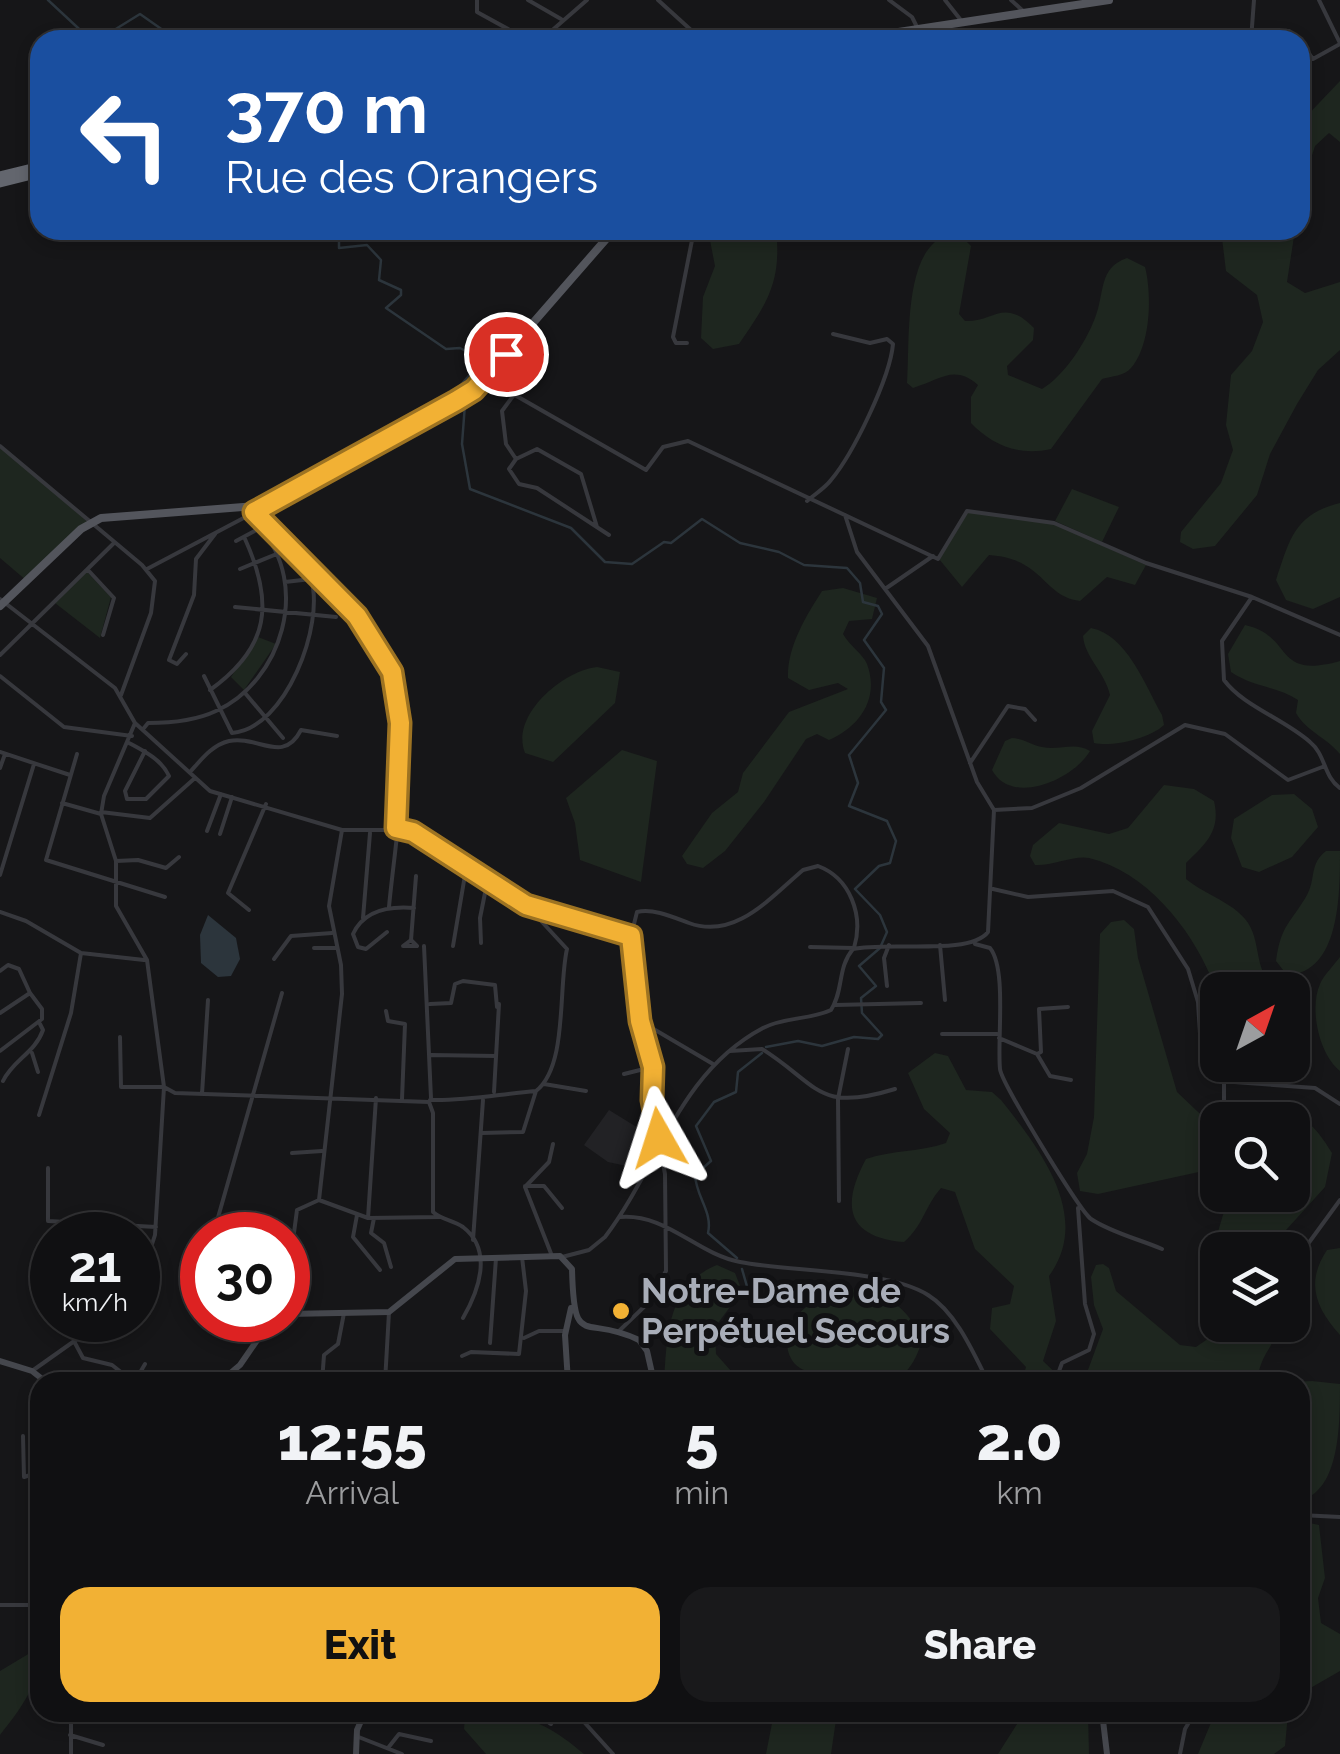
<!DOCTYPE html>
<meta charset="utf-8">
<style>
:root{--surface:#101012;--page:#19191b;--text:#f1f3f6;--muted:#9c9d9f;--line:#303032;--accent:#f2b134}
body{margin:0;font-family:Raleway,sans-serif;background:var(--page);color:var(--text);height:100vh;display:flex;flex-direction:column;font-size:38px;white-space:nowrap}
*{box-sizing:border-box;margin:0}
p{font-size:32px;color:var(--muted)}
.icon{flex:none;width:55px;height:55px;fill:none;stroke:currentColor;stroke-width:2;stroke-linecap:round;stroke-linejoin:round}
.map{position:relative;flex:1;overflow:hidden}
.panel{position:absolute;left:30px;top:1372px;width:1280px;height:350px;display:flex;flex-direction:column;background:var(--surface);border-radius:30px;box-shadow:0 5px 15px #0003,0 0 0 2px var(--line)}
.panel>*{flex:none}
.guide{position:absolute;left:30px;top:30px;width:1280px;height:210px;border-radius:30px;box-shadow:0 5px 15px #0003,0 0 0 2px var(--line);background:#1a4fa0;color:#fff;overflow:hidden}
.needle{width:65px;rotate:40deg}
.controls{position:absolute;left:1200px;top:972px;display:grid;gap:20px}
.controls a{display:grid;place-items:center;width:110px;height:110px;border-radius:20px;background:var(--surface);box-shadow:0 5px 15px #0003,0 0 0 2px var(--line);font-size:50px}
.speed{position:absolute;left:30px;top:1212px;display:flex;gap:20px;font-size:50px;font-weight:700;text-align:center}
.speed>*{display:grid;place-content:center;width:130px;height:130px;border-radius:50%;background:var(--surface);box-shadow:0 5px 15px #0003,0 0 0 2px var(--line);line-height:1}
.speed small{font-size:25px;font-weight:400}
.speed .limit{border:15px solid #d22;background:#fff;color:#111}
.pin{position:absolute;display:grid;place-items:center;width:85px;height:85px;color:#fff;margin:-42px;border:5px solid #fff;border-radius:50%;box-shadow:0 2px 10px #0007}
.me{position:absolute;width:110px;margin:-55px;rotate:354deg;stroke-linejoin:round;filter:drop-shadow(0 0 8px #0008)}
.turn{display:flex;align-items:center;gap:35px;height:210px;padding:0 30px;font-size:45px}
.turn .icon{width:130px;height:130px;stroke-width:2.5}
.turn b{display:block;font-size:70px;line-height:85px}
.eta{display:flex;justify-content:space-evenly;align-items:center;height:170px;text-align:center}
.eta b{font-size:60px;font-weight:800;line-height:70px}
.button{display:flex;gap:20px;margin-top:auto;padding:20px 30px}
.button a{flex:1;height:115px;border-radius:30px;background:var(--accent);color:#111;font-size:40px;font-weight:800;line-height:115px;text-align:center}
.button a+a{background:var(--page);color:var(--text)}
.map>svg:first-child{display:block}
.built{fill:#222225}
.green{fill:#1e261f}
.water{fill:#2c353c}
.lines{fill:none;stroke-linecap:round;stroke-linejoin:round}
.stream{stroke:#2c353c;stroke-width:2.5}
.street{stroke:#37383d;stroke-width:4}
.secondary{stroke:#45474d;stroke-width:6}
.primary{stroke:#53555c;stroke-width:8}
.highway{stroke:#63666e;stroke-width:9}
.route-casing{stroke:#9d7322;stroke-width:25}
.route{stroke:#f2b134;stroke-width:18}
.poi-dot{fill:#f2b134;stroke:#111113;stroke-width:4}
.labels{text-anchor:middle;stroke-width:10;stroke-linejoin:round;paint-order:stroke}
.poi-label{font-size:35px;font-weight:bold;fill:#a8adb8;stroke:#111113;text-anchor:start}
</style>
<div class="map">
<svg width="1340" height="1754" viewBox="0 0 1340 1754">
<rect width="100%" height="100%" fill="#161618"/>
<path class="built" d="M609,1110L656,1139L651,1152L643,1149L631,1167L608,1162L584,1145Z"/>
<path class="green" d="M1340,81V142L1329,133L1315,146L1300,193V123Z
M708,230H776C782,282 767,303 739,344L713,349L701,338L703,297L715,266Z
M1221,230H1295L1287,282L1305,293L1340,282V350L1318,370L1297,404L1270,454L1257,495L1215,546L1193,549L1180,542L1181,532L1221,483L1233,450L1226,425L1231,375L1252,351L1263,322L1257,295L1226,271Z
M943,237L964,239L971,246L959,314L965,321C995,322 1003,297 1034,328L1033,340L1007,366L1008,375L1042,389C1064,376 1086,342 1095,318C1105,293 1098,268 1127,258L1145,267C1152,294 1151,345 1131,368C1124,376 1112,376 1102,379L1051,449C1020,456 993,446 971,423V397L978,385C954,364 940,380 913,388L907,383C910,346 903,255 943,237Z
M0,446L89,523L27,581L0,558Z
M1072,489L1119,507L1102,542L1055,521Z
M1340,503V597L1313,609L1286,600L1276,580C1290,538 1295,514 1340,503Z
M967,512L1054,524L1146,565L1135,585L1107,577L1080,601C1042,596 1045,559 989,555L962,587L939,559Z
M87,572L111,597L100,638L55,603Z
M843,588L877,598L872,619L849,621L843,634C849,645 863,654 867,664C880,699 859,727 829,740L817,734L806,739L764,802L725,851L703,868L687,864L682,856L712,813L738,792L743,773L789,712L848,689L838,683L809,690L788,678C787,647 806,616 822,591Z
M1245,625C1295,636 1272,680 1340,661V754C1326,737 1307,732 1296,713L1298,700C1276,686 1253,687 1231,672L1228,654Z
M1091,628C1127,635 1145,685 1162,715L1164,725C1149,739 1113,747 1094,743L1092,731L1110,695C1105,672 1085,658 1083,636Z
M258,637L276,644L244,690L231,677Z
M597,667L620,672L615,703L553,762L525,753C510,716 562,671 597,667Z
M1012,738C1025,739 1031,745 1042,747C1060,751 1074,741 1090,751C1074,779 1012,807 992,770L1005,741Z
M622,750L657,761L641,882L580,860L575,823L566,798Z
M1164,785L1194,789L1214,801C1221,831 1206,843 1186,863V879C1206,896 1244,905 1253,933C1260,953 1257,977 1278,990H1238L1211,977C1189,926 1146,872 1089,858C1074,855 1052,866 1035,865L1030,856L1033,845L1059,823L1109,834L1128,828Z
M1294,794L1312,809L1318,827L1292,857L1259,872L1242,867L1231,838L1234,819L1272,795Z
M1326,851H1340C1340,895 1340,973 1287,975L1276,961C1281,924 1291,923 1307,895C1316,879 1309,864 1326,851Z
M1124,920L1134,929L1138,958L1177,1092L1217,1130V1168L1098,1194L1080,1191L1077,1173L1087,1154L1094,1117L1100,934L1111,922Z
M1340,957V1071C1319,1054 1309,1009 1320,984C1324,975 1334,965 1340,957Z
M935,1053L948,1056L966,1090L992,1092L1001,1100C1039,1148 1093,1216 1049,1276L1056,1321L1043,1361L1065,1382H1022L1026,1367L990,1329L992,1308L1010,1304L1014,1286L975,1249L955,1192L941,1188C925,1206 923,1226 904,1242C848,1237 840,1207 866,1159C893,1150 920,1152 946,1143L950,1133L924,1109L908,1073Z
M1265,1103C1300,1111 1314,1123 1332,1153L1325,1187L1268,1250H1218L1217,1278L1211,1255L1229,1195H1292V1120H1245Z
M1340,1248V1335C1316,1308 1305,1283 1327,1250Z
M1103,1264L1109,1268L1116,1291L1180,1345L1196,1347L1228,1325H1280C1274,1346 1259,1357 1258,1379L1262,1382H1096L1088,1370L1103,1329L1094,1305L1091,1277L1096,1265Z
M717,1265L735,1273L742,1291L715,1327L716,1354L731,1371L730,1381L664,1382C667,1336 667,1285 717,1265Z
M848,1289C886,1293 907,1305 922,1340C914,1371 891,1397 855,1381C850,1379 847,1374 842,1372C830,1368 815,1375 804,1370C796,1367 791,1360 789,1354C777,1318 818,1294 848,1289Z
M1312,1381L1340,1384C1340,1422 1340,1483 1307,1498L1300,1493V1382H1294Z
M1300,1521L1319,1525L1325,1578L1318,1598L1321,1623L1340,1634V1671L1300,1694Z
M40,1647C40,1684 22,1707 0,1735V1671Z
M475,1712C522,1712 548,1723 584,1754H486L464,1729L465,1717Z
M774,1713H837L831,1754H766Z
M1024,1713H1088L1089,1754H998Z
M1215,1713H1288L1285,1746L1274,1754H1198Z"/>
<path class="water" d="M208,915L236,938L240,959L231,976L218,977L201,963L200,935Z"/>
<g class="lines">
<path class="stream" d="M48,0L91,40
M98,40L140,14L177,40
M339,230V248L367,245L381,260L379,280L401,290V295L386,308L446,349L460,348L475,356L474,370L459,387V394
M465,404L462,444L470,489L571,528L605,562L632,564L664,542L671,543L702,519L740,543L779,552L804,565L847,568L860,583L863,602L878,606L882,614L864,640L884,668L881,702L886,710L849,755L858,783L849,806L887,821L896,841L890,863L879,866L855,889L880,915L887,932L880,948L859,966L876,986L861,998L862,1013L882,1035L878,1039L854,1037L822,1046L798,1041L766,1047
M737,1258L708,1233C713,1212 696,1197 695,1175L711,1161L696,1126L714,1102L736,1092L738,1072L762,1053
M742,1269L748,1290L754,1292"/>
<path class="street" d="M477,0V12L528,40
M528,0L561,19
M658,0L702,40
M889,0L912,17L917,27
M945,0L960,19
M1011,0L1022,10
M1319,0L1340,43
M938,26L941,40
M1289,31L1298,40
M546,34L558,40
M541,40L587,0
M595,40H596
M1251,40L1254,0
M1300,42L1313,59L1340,44
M967,230L1006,240
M687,343H676L673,337L694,230
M485,378L646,470L663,447L688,441L938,559L967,511L1054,523L1146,563L1252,597L1340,635
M513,396L502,411L506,444L516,459
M0,446L142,565L155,581L151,613L121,695
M807,501C815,494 825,488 831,480C853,454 890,378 893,344L887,339L870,343L833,334
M254,512C295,554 343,592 376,641C421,708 396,830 389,907
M597,527L581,474L537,449L516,459L509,469L519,484L537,488L609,535
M147,569L253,513
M240,569L284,551
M88,570L114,598L103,635
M885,589L933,556
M1252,597L1222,641L1224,680C1243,706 1284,719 1310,742C1326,755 1323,776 1340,788
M0,599L115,688L135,723L210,791L342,830H407L526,905L631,936
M235,607L336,617
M186,654L177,664L169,660L194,595L196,559L215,534
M0,655L113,544
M0,676L64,727L132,736
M204,676L232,733C286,729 325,624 311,579L285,582
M210,690C270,647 274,603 245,539
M245,693L283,738
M135,723L104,796L101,814L116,861V906L147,960L164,1087L175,1093L429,1102L433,1113V1212C442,1220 453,1220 463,1227C494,1251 478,1292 463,1318
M144,728L148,723C171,723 195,721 216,711C282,681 311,585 260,528L236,541
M129,743C144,751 162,760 169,776L146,799H127L125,791L145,751
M0,752L70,775
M77,754L46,860L165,897
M970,763L1008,706L1025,709L1035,720
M0,768L5,754
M190,772C201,760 212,745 229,741C258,735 283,765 301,730L337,736
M62,803L101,814
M994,810L1032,808L1081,788L1185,725L1225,734L1288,780L1325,766
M101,812L150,818L195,778
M342,830L329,906L341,965L342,994L319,1200L368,1218L438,1217
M207,831L221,794
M220,834L232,797
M116,861L138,860L166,868L179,857
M0,875L34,764
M993,889L1028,897L1113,891L1148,907L1188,969L1198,1002L1201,1049L1214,1071L1234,1082L1315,1088L1340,1104
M249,910L228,893L266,804
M0,912L26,921L81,953L144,960
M363,918L370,833
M387,932L366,949L358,947L353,934C364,910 390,906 414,908
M411,940L417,946H403L411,940L416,876
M481,943L480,918L488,878
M975,944L990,948C1007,969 997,1040 1000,1069C1001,1082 1080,1211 1091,1219C1112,1233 1139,1239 1162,1249
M940,945L945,1000
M424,946L431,1098
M453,946L466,869
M810,947L854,948
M314,948H335
M274,959L291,936L332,933
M0,971L8,965L19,969L30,993L0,1013
M887,986L884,958L889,945
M430,1004L451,1003L455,984L463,981L495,985L497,1007
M835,1005L921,1003
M386,1011L388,1021L405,1024L402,1099
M640,1021L713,1064
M942,1034H997
M120,1037L121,1087H164L155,1235L138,1287
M999,1038L1037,1054L1050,1076L1071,1080
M0,1051L42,1019V1009L30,993
M730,1051L762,1049C819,1085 817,1113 895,1089
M32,1053L38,1072
M1037,1054L1041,1052L1039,1009L1068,1007
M431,1055L496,1056
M624,1074L652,1067
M3,1081C13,1060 35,1053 43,1030L40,1024
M544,1084L586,1091
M494,1092L499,1004
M202,1094L208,1000
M430,1100C469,1101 499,1094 536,1091C568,1066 558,987 567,949L530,909
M1224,1109V1079
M39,1115L71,1013L81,953
M482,1133L523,1132L536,1091
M292,1153L322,1151
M48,1168V1221L156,1227
M525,1186H544L562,1208
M839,1201L838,1099L848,1049
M357,1215L353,1237L380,1270
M620,1217C666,1213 697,1254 740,1262C790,1272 887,1269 928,1295C956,1312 974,1354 988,1382
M368,1218L376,1098
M374,1218L371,1233L384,1243L391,1267
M226,1235L217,1221L282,993
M473,1240L483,1100
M1305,1248L1340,1200
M552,1256L525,1187L549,1162L553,1144
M562,1257L589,1250L605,1237C659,1166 678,1073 763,1028C784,1017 809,1020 831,1010C844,990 837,968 853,949C887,941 970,956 988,932L994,810L977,782L928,646L857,552L845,515
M288,1278L297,1210L319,1200
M620,1330L646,1305L666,1271L665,1174L652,1106L653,1067L640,1021L633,966L631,936L637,912C653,908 673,917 689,923C735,940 770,898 803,870L818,866C850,878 864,915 854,948
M524,1338L539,1331H565
M75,1343L83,1358L112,1365L126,1376H138L145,1364
M490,1343L496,1258
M462,1356L471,1352L519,1354L526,1291L522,1257
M32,1371L104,1320
M322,1382L324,1355L338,1344L344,1313
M385,1382L389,1312
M1055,1382L1062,1363L1089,1350L1094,1334L1085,1304L1078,1208
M23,1436L24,1477L40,1472
M1300,1515L1340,1517
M0,1605H40
M71,1712V1754
M352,1712L359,1721
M534,1712L551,1724L559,1712
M575,1712L613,1754
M70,1735L103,1745
M356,1736L402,1754
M388,1748L399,1734L431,1741
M1180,1754L1185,1729L1195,1712"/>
<path class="secondary" d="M288,1314L389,1312L455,1259L560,1256L572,1269C574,1352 584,1313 639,1340L647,1351L654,1382
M0,1361L32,1371L46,1382
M220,1382L240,1365L271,1320
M568,1382L565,1335L571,1308
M1102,1712L1107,1754
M356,1754L357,1730L365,1712"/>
<path class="primary" d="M846,40L1109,0
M0,606L81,529L101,518L257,506L456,401L485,378L614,230"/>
<path class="highway" d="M0,176L40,166
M0,183L40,173"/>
</g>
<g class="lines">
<g class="route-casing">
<path id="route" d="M506,354L474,390L456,401L254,512L357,616L392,672L400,723L396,828L413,832L526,905L631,936L640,1021L653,1067L652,1100L659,1138"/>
</g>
<use href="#route" class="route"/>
</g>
<circle class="poi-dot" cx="621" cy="1311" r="10"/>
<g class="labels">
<g class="poi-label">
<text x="641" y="1303">Notre-Dame de<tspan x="641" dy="40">Perpétuel Secours</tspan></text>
</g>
</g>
</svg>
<div class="controls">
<a><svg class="needle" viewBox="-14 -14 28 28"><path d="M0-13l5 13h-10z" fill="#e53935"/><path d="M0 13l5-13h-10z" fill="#9c9d9f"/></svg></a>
<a><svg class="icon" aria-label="search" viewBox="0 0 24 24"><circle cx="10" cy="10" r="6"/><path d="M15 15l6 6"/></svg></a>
<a><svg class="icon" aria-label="layers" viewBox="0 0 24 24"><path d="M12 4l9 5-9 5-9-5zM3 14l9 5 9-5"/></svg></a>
</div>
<div class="speed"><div>21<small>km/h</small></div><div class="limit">30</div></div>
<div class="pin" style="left:506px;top:354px;background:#d93025"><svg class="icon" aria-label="arrive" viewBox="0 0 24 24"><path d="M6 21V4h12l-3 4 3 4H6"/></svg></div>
<svg class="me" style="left:659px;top:1138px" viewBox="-20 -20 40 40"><path d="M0-17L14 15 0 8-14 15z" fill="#f2b134" stroke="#fff" stroke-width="4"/></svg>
<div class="guide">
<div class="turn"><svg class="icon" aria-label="left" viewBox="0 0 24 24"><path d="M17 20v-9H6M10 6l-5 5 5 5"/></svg><div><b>370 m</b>Rue des Orangers</div></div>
</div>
<section class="panel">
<div class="eta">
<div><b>12:55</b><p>Arrival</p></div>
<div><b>5</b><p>min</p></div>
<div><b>2.0</b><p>km</p></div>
</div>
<div class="button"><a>Exit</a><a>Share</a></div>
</section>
</div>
